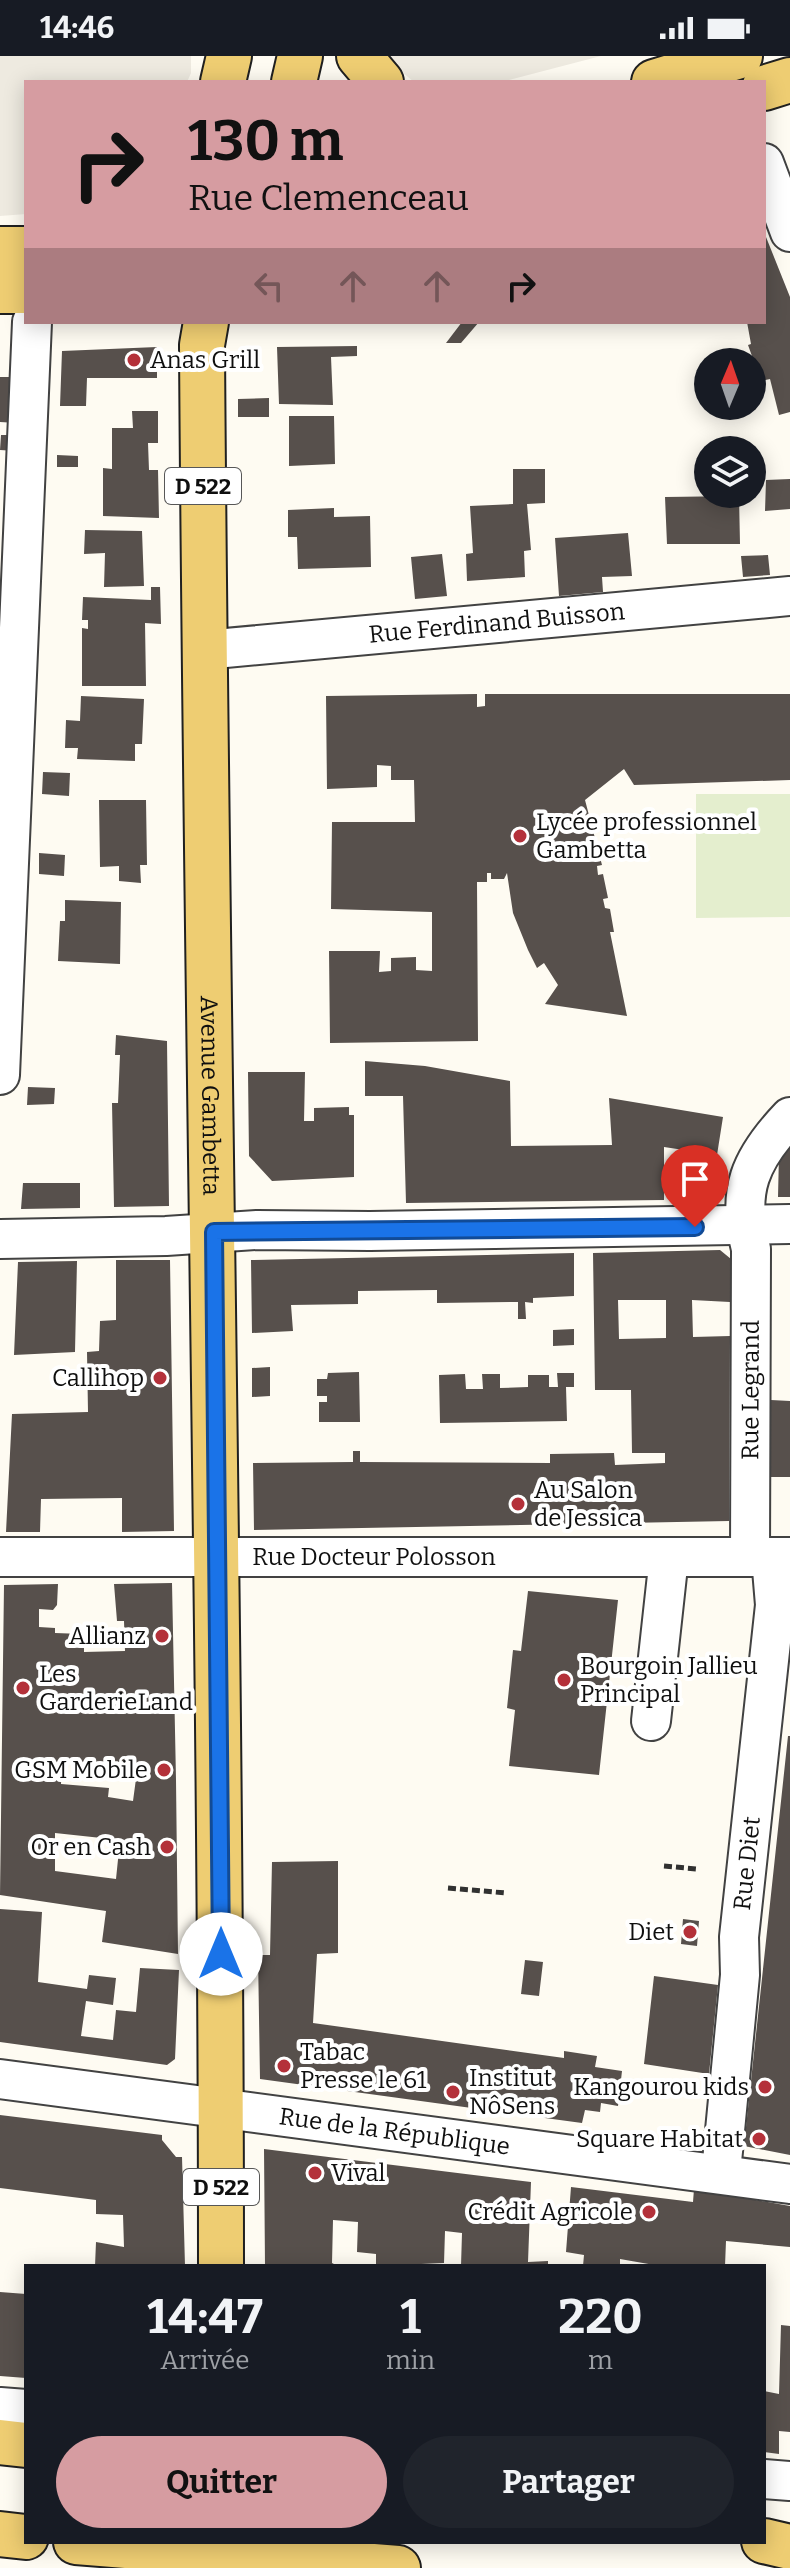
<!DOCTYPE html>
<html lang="fr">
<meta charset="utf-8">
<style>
:root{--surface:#171b24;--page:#20242c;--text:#f1f3f6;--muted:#9ea1a6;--accent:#d69ca1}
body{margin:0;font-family:Bitter,serif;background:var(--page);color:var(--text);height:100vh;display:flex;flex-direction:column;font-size:30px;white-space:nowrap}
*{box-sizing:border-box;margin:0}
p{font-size:26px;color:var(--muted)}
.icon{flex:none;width:44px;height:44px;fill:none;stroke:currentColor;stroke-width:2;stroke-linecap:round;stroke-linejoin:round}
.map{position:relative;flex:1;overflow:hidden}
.details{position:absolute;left:24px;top:2208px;width:742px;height:280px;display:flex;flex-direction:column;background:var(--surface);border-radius:0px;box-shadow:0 4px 20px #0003}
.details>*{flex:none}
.banner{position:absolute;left:24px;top:24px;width:742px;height:244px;border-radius:0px;box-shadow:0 4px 20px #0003;background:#d69ca1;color:#111;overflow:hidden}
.needle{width:52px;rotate:2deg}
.tools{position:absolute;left:694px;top:292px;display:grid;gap:16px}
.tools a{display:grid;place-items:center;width:72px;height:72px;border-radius:50%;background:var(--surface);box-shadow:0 4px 20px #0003;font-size:40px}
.pin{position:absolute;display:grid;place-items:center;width:68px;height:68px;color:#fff;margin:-82px -34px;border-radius:50% 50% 50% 0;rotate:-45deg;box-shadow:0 0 8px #0007}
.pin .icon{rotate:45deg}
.me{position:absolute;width:88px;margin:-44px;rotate:0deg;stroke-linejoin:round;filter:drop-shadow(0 0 6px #0008)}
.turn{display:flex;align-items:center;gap:28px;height:168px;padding:0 32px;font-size:36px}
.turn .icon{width:104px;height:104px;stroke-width:2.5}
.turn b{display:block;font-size:56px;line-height:68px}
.lanes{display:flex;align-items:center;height:76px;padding:0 32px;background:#0003;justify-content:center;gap:40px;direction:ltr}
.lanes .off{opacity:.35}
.eta{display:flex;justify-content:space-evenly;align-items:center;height:136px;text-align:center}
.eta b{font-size:48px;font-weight:700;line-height:56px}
.cta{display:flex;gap:16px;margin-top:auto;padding:16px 32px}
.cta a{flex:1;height:92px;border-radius:48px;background:var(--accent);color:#111;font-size:32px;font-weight:700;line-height:92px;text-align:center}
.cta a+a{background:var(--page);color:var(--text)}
.status{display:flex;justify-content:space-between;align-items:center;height:56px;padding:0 40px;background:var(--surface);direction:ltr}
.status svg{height:22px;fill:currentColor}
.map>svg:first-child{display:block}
.pitch{fill:#e4eece}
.plaza{fill:#eeeae0}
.building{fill:#57504c;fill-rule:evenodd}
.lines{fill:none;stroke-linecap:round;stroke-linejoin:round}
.minor-casing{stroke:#424242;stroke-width:42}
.major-casing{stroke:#202020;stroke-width:48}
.path{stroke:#313131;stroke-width:5;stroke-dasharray:8 4;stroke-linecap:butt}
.minor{stroke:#fff;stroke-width:38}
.major{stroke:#eecd72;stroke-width:44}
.route-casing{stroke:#114b97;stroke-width:20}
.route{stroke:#1a73e8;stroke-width:14}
.poi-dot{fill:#b4313a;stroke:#fff;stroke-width:3}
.labels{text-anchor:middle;stroke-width:8;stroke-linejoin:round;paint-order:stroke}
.shield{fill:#fff;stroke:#575757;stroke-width:2}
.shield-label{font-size:22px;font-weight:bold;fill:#0f0f0f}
.poi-label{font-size:24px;fill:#0f0f0f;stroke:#fff;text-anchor:start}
.street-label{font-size:24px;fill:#0f0f0f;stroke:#fff}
</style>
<div class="status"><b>14:46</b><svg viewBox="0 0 49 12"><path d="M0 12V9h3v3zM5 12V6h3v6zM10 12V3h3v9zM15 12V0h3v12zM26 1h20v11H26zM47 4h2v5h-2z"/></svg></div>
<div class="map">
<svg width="790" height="2512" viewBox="0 0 790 2512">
<rect width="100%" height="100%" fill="#fefbf2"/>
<path class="pitch" d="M696,738H790V861L696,862Z"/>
<path class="plaza" d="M0,0H191V17L187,26H26V158L0,160Z
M383,0H601L501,26H414Z"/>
<path class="building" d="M764,176L790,241V356L779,359L770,323L761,325L748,289L751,288L747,266H764Z
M462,266H479L461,287H446Z
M357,290V300L331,301L333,349L279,348L277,291Z
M157,291V322H87L86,350H60L62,295Z
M0,321H19L17,367L0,366Z
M269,342V361H238V343Z
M132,355H158V387H148L149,414H158L159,462L103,460V412L112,413V372H133Z
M289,360H334L335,408L289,410Z
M1,379H16V395L0,394Z
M57,399L78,400V411H57Z
M513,413H545V447L527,448L531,494L524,495L525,521L467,525L466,498L473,497L470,450L513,448Z
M790,423V453L765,455L766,424Z
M739,440L740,488H667L665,441Z
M334,452V461L370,460L371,511L298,513L297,481H288V454Z
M85,474L142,475L144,530L104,531L105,497L84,498Z
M628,477L632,520L602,521L603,536L559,540L555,482Z
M442,498L447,540L415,543L411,501Z
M768,499L770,519L743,521L741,500Z
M151,531H160L161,568L145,567L146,630H82V572L88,573V564H82L83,541L151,544Z
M477,638V651L485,650V638H790V724L634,729L624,713L585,744L602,809L597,810L598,819L603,818L608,842L603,843L605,852L610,853L614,876H610L627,960L545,948L558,929L544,907L537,912L528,894L513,857L507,817L504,823H491V817H487V826H477L478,985L330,987L329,895H380L379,916L391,915V902L416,901V914L432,915V856L331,853L332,766H415L414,724H391V710L377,709V731L327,733L326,640Z
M81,640L144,643L142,688H135V705L77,703L78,692H65L66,664L80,665Z
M43,716L70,717L69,740L42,738Z
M99,744H146L147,809H140L141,827L119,825V810L100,811Z
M39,797L65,799L64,820L39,818Z
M65,844L121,846L120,908L58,905L60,865H65Z
M116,979L167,985L169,1150L114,1151L112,1047H118L120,999H115Z
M365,1005L425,1010L510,1025L511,1090L612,1089L609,1042L723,1061L717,1099L664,1091V1144L406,1147L403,1040H365Z
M248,1016H305L304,1065H314V1052L349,1051V1059H354V1121L272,1125L249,1100Z
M28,1031L55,1032L54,1048L27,1049Z
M790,1087V1141H778L779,1098Z
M23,1127H80V1152L21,1153Z
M720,1194L731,1203L730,1246L692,1244L693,1281L730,1280L729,1465L254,1474L253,1407L353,1406V1395H360V1406L550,1407V1398L614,1397L615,1409L665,1407V1397H632L631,1334H595L593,1197ZM618,1244H666V1282L619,1283Z
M574,1197V1240L533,1242V1247L525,1246L526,1263H518V1246L437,1247V1234L358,1235V1248L291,1249L293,1275L252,1277L251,1204Z
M116,1204H170L174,1475L122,1476V1442L41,1443L40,1476H6L12,1358L88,1356L87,1296L99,1295L100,1265L116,1264Z
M77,1205L75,1296L14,1299L18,1206Z
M574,1273V1289L553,1290V1274Z
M270,1311V1340L252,1341V1312Z
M359,1316L360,1366H319V1346H327V1340H317V1323H327L328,1317Z
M557,1317H574V1331H566L567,1365L440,1367L439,1319L465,1318L466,1333H483L482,1318H500V1332L528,1331V1319H549V1331H558Z
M771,1344L790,1345V1421H770Z
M172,1527L176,1724L178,1898L102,1886L106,1855L0,1839L4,1529L58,1528L57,1549L53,1554L39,1553V1571L55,1572V1577L110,1579L109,1591H84V1596L125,1595L124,1565H117L114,1528ZM62,1707L128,1712V1707L138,1708L133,1745L108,1741L109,1732L61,1728ZM55,1777L120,1784L116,1823L55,1815Z
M528,1535L618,1544L599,1719L509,1710L515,1654L507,1652L513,1594L521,1595Z
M788,1680H790V2099L744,2090Z
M338,1805V1897L317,1898L313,1967L564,2002V1995L597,2000L595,2011L622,2015L618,2050L601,2047L600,2056L585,2054L582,2067L260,2023L258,1899H270L272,1806Z
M0,1853L42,1856L38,1926L87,1933L89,1919L116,1922L113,1949L86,1945L81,1980L113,1984L116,1954L136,1956L140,1912L179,1914L175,2003L167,2009L0,1986Z
M683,1863L699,1865L697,1890L681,1888Z
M525,1904L543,1906L539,1940L521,1938Z
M654,1920L718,1929L709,2018L644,2008Z
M0,2059L162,2079V2084L176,2101H182L185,2210H95L96,2186L124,2191L123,2159L96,2158V2144L0,2132Z
M264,2093L531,2126L528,2206L548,2205V2210H461L462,2177L445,2175L444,2207L376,2210V2198L357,2196L358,2166L333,2164L332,2207L338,2210H265Z
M571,2131L693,2146L694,2133L790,2150V2191L726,2185L725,2210H660L620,2203V2210H583L584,2199L566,2196Z
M0,2236L26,2238V2322L0,2320Z
M781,2269L790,2270V2376L779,2375V2398L764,2396V2335L779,2338Z"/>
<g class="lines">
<g class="minor-casing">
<g id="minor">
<path d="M764,107L790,176"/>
<path id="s1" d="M204,594L790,540"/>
<path d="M0,1019L32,266"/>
<path d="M0,1183L166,1180L257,1174L370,1175L790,1168"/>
<path id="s2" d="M750,1500L751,1193C736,1135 750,1103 790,1061"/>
<path id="s3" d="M0,1501H790"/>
<path d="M651,1665L669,1501"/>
<path id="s4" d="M0,2023L790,2128"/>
<path id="s5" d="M721,2116L740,1919L739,1881L775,1549L771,1501"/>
<path d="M0,2351L26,2353"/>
<path d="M764,2423L790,2425"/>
</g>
</g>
<g class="major-casing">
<g id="major">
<path d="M359,0L381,26"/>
<path d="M223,26L229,0"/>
<path d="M294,26L300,0"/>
<path d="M654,26L740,0"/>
<path d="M764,32L790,24"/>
<path d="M0,193H26"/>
<path d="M0,235H26"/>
<path id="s6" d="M206,266L202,289C206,929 221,1570 221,2210"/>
<path d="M0,2386L26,2389"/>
<path d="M0,2478L26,2481"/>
<path d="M764,2485L790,2491"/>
<path d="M76,2486L398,2512"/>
</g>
</g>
<path class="path" d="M664,1810L697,1813
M448,1832L506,1837"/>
<use href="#minor" class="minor"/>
<use href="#major" class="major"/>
</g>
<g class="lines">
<g class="route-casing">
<path id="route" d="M221,1898L214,1176L695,1171"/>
</g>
<use href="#route" class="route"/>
</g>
<g class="poi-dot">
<circle cx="134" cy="304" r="8"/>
<circle cx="520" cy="780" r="8"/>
<circle cx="160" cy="1322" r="8"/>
<circle cx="518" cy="1448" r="8"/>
<circle cx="162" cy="1580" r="8"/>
<circle cx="564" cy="1624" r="8"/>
<circle cx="23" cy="1632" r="8"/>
<circle cx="164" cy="1714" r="8"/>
<circle cx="167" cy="1791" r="8"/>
<circle cx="690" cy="1876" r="8"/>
<circle cx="284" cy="2010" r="8"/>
<circle cx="765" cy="2031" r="8"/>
<circle cx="453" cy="2036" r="8"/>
<circle cx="759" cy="2083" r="8"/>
<circle cx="315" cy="2117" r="8"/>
<circle cx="649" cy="2156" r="8"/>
</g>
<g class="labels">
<g class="shield">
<rect x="165" y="412" width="76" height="36" rx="6"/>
<rect x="183" y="2113" width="76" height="36" rx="6"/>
</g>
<g class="shield-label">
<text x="203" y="438">D 522</text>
<text x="221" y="2139">D 522</text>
</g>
<g class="poi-label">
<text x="150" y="312">Anas Grill</text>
<text x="536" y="774">Lycée professionnel<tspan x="536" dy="28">Gambetta</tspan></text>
<text x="144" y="1330" text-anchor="end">Callihop</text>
<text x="534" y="1442">Au Salon<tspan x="534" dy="28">de Jessica</tspan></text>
<text x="146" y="1588" text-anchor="end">Allianz</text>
<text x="580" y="1618">Bourgoin Jallieu<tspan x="580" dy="28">Principal</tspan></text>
<text x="39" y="1626">Les<tspan x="39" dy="28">GarderieLand</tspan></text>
<text x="148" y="1722" text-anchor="end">GSM Mobile</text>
<text x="151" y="1799" text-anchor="end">Or en Cash</text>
<text x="674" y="1884" text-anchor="end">Diet</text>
<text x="300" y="2004">Tabac<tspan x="300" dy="28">Presse le 61</tspan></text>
<text x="469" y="2030">Institut<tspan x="469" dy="28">NôSens</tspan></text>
<text x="749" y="2039" text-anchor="end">Kangourou kids</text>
<text x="743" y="2091" text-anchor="end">Square Habitat</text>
<text x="331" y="2125">Vival</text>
<text x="633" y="2164" text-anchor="end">Crédit Agricole</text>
</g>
<g class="street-label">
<text dy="8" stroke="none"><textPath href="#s1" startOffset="294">Rue Ferdinand Buisson</textPath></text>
<text dy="8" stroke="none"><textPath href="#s6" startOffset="774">Avenue Gambetta</textPath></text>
<text dy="8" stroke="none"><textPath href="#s2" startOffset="166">Rue Legrand</textPath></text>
<text dy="8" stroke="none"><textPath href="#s3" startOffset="374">Rue Docteur Polosson</textPath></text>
<text dy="8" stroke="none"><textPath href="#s5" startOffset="310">Rue Diet</textPath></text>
<text dy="8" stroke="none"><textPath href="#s4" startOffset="398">Rue de la République</textPath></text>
</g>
</g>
</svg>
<div class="tools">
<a><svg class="needle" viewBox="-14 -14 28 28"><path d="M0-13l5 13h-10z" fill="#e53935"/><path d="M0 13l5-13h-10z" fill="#9ea1a6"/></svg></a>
<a><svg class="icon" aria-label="layers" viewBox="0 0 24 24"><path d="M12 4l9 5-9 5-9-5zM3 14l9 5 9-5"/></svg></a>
</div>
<div class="pin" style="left:695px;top:1171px;background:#d93025"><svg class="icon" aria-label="arrive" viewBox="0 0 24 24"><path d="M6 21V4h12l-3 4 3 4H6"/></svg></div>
<svg class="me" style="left:221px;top:1898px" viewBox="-20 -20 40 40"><circle r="19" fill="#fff"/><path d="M0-13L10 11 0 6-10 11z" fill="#1a73e8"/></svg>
<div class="banner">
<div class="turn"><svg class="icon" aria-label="right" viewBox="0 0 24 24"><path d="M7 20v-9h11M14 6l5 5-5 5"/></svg><div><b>130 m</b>Rue Clemenceau</div></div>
<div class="lanes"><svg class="icon off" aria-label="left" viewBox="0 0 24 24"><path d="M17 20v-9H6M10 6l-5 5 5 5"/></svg><svg class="icon off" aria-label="ahead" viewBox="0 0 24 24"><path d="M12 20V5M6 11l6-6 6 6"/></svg><svg class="icon off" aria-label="ahead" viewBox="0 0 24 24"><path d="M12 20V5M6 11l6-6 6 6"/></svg><svg class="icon" aria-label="right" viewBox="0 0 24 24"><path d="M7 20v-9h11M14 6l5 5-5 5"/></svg></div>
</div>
<section class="details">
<div class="eta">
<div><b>14:47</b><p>Arrivée</p></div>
<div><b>1</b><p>min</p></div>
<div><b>220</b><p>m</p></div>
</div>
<div class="cta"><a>Quitter</a><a>Partager</a></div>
</section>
</div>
